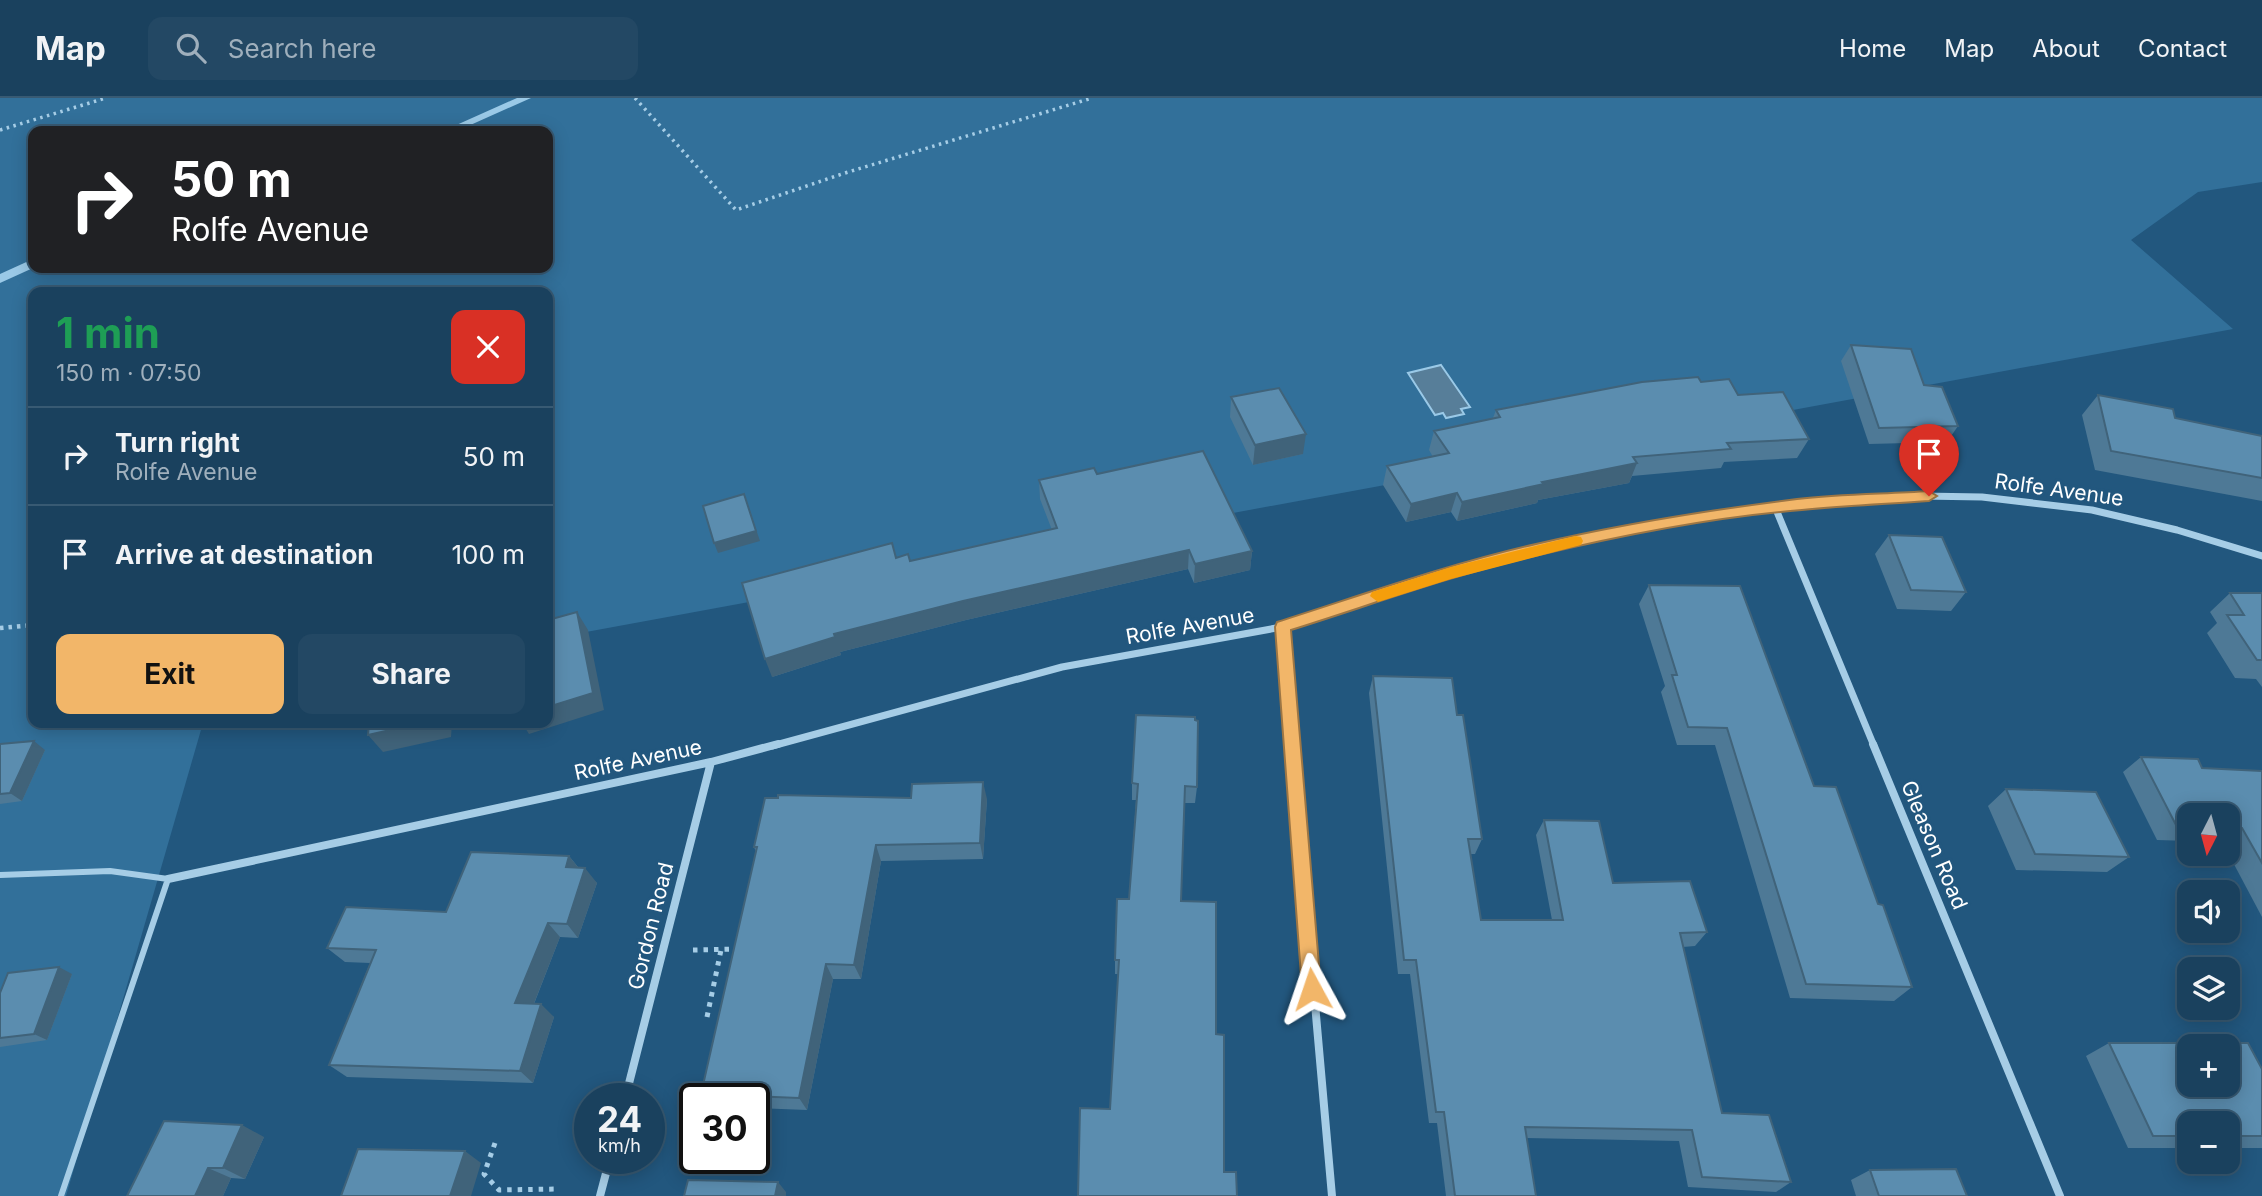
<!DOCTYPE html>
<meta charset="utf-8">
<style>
:root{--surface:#1a415e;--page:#234864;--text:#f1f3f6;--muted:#9fafbc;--line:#385a73;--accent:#f2b669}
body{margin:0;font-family:Inter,sans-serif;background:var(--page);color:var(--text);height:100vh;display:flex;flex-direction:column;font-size:26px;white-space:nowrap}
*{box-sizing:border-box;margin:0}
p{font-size:23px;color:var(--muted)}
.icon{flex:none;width:38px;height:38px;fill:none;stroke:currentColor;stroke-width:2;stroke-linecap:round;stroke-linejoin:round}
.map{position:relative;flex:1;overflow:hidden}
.sheet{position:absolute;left:28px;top:189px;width:525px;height:441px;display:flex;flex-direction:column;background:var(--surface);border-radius:14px;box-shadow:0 4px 18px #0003,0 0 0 2px var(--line)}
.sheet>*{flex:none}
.top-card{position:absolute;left:28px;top:28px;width:525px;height:147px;border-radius:14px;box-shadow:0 4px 18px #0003,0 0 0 2px var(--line);background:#202124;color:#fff;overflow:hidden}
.needle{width:46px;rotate:186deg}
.tools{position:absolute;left:2177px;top:705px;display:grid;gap:14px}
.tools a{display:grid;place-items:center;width:63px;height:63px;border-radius:14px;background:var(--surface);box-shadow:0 4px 18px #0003,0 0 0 2px var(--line);font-size:35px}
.speed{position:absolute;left:574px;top:985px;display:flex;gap:14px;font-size:35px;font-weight:700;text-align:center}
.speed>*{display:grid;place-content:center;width:91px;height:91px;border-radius:50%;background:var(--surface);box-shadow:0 4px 18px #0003,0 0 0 2px var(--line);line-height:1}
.speed small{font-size:18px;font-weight:400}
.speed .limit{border:4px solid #111;border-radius:10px;background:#fff;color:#111}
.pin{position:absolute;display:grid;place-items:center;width:60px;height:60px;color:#fff;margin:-72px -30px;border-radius:50% 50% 50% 0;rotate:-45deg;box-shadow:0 0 7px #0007}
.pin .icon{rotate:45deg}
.me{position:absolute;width:77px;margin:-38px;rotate:355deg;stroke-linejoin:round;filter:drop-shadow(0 0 5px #0008)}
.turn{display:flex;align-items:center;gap:24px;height:147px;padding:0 28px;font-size:32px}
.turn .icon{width:91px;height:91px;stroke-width:2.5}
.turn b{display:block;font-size:49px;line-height:60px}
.round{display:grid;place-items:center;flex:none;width:74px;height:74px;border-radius:14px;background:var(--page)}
.summary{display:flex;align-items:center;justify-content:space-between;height:119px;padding:0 28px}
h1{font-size:42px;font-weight:700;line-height:52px;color:#1e9e55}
.primary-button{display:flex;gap:14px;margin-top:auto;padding:14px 28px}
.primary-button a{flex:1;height:80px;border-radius:14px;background:var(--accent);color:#111;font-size:28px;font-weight:700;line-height:80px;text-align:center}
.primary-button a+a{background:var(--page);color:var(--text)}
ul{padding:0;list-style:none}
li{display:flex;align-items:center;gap:21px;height:98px;padding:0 28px;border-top:2px solid var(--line)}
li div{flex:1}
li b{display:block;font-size:26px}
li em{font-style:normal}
header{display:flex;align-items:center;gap:42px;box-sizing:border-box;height:98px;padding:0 35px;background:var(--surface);border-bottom:2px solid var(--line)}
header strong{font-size:33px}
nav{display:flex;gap:38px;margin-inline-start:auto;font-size:24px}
.search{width:490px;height:63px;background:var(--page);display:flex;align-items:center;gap:18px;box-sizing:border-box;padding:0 24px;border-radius:14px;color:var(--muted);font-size:26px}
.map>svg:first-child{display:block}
.green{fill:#32709a;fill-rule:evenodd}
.water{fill:#577e99;stroke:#9ac9e7;stroke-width:2}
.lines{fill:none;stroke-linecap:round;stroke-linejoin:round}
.stream{fill:#9ac9e7;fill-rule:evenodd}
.path-far2{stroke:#a6cde6;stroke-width:3.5;stroke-dasharray:2.5 4.5;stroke-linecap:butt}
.path-far1{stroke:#a6cde6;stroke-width:4.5;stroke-dasharray:3.5 5;stroke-linecap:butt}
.path{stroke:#a6cde6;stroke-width:5;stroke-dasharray:4.5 6;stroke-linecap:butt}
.lane{stroke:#a6cde6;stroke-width:6}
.street-far1{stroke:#a6cde6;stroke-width:7}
.street{stroke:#a6cde6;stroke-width:8}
.wall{fill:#4e7996}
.shaded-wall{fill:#40637a}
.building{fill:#5b8daf;stroke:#40637a;stroke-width:2;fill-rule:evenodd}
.route{fill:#f2b669;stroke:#9d7644;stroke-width:2}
.slow{fill:#f59e0b}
.labels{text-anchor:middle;stroke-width:6;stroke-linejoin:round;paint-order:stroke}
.street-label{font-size:21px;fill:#fff;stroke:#22577e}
</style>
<header>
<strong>Map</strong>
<div class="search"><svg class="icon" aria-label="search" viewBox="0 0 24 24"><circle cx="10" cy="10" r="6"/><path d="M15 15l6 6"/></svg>Search here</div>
<nav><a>Home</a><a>Map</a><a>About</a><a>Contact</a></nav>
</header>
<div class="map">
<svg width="2262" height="1098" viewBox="0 0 2262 1098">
<rect width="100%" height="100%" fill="#22577e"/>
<path class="green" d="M0,0H2262V84L2198,94L2131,142L2233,231L548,541V194H33V625H203L66,1098H0ZM33,33H548V170H33Z"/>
<path class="water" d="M1441,267L1470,309L1461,311L1464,316L1446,320L1443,315L1435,317L1408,275Z"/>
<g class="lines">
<path class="stream" d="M517,0H531L457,33H443Z
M33,161V170L0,185V176Z"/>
<path class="path-far2" d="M635,0L736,112L845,75L1092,0
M0,32L106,0"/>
<path class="path-far1" d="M0,530L33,527"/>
<path class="path" d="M693,852L737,851
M707,919L721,852
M495,1045L484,1076L499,1092L558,1091"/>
<path class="lane" d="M0,777L110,773L168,781L61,1098"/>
<path class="street-far1" d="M1775,409L1874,648
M1282,529L1292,648
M772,648L1062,569L1282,529L1451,475L1533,453L1693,420L1825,403L1922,398L1982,399L2092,412L2177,432L2262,458"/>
<path class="street" d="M1292,646L1332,1098
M1873,646L2060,1098
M168,781L711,664L778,646
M625,1001L711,664
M600,1098L610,1060"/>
</g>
<path class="wall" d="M1851,247L1958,328L1947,344L1869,346L1841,263Z
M1701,284L1738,297L1809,341L1797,360L1724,364L1721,370L1632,378L1629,385L1538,402L1537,405L1457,423L1451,414L1406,424L1383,387L1387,368L1433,359L1429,352L1434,333L1493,320L1496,312Z
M2098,297L2175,320L2262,338V403L2095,372L2082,317Z
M1231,299L1303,356L1253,367L1230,319Z
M1097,376L1252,453L1250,472L1194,485L1188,471L966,522L840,554L841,557L772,579L910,463L1052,432L1040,401L1039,382Z
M1889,437L1966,494L1951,513L1897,511L1875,456Z
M1649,487L1814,688L1878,806L1912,889L1894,903L1790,900L1715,647H1677L1661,594L1665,588L1639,506Z
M2230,495H2262V589L2256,581L2235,580L2207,535L2217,525L2210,514Z
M1373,578L1457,617L1482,741L1475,756H1470L1481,822H1552L1536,737L1544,722L1613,785L1707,834L1695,848L1683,849L1722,1015L1791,1084L1776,1094L1688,1089L1679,1043L1526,1040L1536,1098H1446L1437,1025H1429L1410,876H1398L1369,595Z
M0,646L45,652L22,703L0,706Z
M2141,659L2202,670L2262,673V819L2228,755V718H2189V743L2157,742L2123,674Z
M1132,685L1197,689L1195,705H1185L1181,803L1216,936L1224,1074L1237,1098L1110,1011L1118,876H1115V862L1129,801L1136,702H1132Z
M2006,691L2129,759L2107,774L2016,772L1988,708Z
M911,700L987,701L983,761L881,763L861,881H833L807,1012L754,1010V1001H705L701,996L756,754L754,749Z
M569,758L578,769L597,785L578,840L560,839L534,906L554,919L533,985L347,979L329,967L370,865L345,864L327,850L446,814Z
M72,876L47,942L0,949V895Z
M2109,945L2262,971V1050H2228V1026H2189V1050H2128L2086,958Z
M264,1039L245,1081L231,1080L223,1098H127Z
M1870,1072L1967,1098H1856L1851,1082Z"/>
<path class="shaded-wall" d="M1306,336L1303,356L1253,367L1255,347Z
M1637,365L1629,385L1538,402L1537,405L1457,423L1462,404L1542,384Z
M1457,395L1451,414L1406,424L1411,406Z
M744,396L760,443L718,455L714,445Z
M1189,452L1188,471L966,522L840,554L841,557L772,579L765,561L834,536L963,503Z
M1252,453L1250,472L1194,485L1195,466Z
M577,514L588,532L604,612L529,636L522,625H548V609Z
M421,625H452L451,639L383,654L368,637Z
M34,643L45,652L22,703L10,695Z
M983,684L987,701L983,761L980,745Z
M876,747L881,763L861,881L854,867Z
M569,758L581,773L566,769Z
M585,770L597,785L578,840L567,826Z
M548,825L560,839L529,918L515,905Z
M826,866L833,881L807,1012L799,1000Z
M59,869L72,876L47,942L34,936Z
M541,906L554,919L533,985L520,973Z
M242,1027L264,1039L245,1081L223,1070Z
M465,1053L481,1065L471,1098H450Z
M208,1070L231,1080L223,1098H195Z
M778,1084L786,1094V1098H775Z"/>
<path class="building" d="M1851,247L1911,251L1924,287L1942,289L1958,328L1879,330Z
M1698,279L1701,284L1729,281L1738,297L1783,294L1809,341L1727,345L1731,351L1633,359L1637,365L1542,384L1544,386L1462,404L1457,395L1411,406L1387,368L1449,355L1434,333L1500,319L1496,312L1642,284Z
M1279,290L1306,336L1255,347L1231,299Z
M2098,297L2173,311L2175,320L2262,338V380L2111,353Z
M1203,353L1252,453L1195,466L1189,452L963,503L834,536L835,539L765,561L742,485L892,445L896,460L908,456L910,463L1057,430L1039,382L1094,370L1097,376Z
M744,396L756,433L714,445L703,408Z
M1889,437L1942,439L1966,494L1911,492Z
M1649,487L1740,488L1814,688L1836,689L1878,806L1883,807L1912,889L1806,886L1727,630L1688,629L1672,577H1677Z
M2230,495H2262V562H2257L2227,517H2244Z
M577,514L593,595L548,609V522Z
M1373,578L1452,580L1457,617H1463L1482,741H1468L1481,822H1563L1544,722L1599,723L1613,785L1690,783L1707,834L1680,835L1722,1015L1769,1017L1791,1084L1702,1079L1692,1032L1525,1029L1536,1098H1455L1444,1014H1436L1416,862H1404Z
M1136,617L1195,619V622L1198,623L1197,689L1185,688L1181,803L1216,804V936L1224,937V1074H1236L1237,1098H1078L1080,1010L1110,1011L1119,862H1115L1117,801H1129L1138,686L1132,685Z
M369,625H421L368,637Z
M34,643L10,695L0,696V646Z
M2141,659L2198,661L2202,670L2262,673V765L2242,730L2228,729V718H2189V728L2176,727Z
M983,684L980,745L876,747L854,867L826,866L799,1000L701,996L757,749H754L765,700H778V697L911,700L912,686Z
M2006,691L2096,694L2129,759L2035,756Z
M471,754L569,758L566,769L585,770L567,826L548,825L515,905L541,906L520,973L329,967L376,852L327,850L346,809L446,814Z
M59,869L34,936L0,940V895L8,875Z
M2109,945H2248L2262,971V1038H2228V1026H2189V1038H2153ZM2189,948H2228V987H2189Z
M164,1023L242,1027L223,1070H208L195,1098H127Z
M358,1051L465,1053L450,1098H341Z
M1956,1071L1967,1098H1879L1870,1072Z
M688,1082L778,1084L775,1098H684Z"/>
<path class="route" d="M1929,393L1937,398L1929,403C1887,406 1844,408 1802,412C1712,419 1622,437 1535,458C1452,477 1371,507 1291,532L1321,891L1318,898L1312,900L1305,898L1302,891L1275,529L1277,524C1362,497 1448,466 1536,446C1622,426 1709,412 1797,401C1841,396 1885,396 1929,393Z"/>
<path class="slow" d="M1575,438L1581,439L1583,443L1581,447L1451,481L1378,504L1370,498L1372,494L1451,469Z"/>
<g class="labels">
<g class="street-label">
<text transform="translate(2059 392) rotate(8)" y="7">Rolfe Avenue</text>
<text transform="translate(1190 528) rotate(-10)" y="7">Rolfe Avenue</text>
<text transform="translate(638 662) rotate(-12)" y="7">Rolfe Avenue</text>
<text transform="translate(1934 747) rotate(67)" y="7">Gleason Road</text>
<text transform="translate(651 828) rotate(-76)" y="7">Gordon Road</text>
</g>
</g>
</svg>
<div class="tools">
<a><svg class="needle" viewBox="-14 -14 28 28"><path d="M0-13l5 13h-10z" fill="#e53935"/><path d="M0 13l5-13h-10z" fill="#9fafbc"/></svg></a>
<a><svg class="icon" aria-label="sound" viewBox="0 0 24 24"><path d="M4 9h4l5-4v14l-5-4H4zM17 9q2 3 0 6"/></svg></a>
<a><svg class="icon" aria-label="layers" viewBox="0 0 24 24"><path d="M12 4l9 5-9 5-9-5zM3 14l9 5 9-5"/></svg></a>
<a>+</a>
<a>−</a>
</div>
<div class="speed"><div>24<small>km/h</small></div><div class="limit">30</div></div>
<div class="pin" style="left:1929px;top:398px;background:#d93025"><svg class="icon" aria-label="arrive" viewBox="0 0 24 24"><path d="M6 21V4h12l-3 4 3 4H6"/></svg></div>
<svg class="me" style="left:1312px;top:891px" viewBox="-20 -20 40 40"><path d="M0-17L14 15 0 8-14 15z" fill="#f2b669" stroke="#fff" stroke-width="4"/></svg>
<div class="top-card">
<div class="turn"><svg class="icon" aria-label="right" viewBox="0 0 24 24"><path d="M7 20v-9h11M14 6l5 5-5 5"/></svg><div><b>50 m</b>Rolfe Avenue</div></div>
</div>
<section class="sheet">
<div class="summary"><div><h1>1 min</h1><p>150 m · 07:50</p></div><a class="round" style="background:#d93025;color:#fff"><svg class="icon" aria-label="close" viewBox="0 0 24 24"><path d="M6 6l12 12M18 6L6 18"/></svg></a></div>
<ul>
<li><svg class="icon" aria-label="right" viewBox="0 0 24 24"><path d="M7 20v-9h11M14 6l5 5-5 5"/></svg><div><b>Turn right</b><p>Rolfe Avenue</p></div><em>50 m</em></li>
<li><svg class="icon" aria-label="arrive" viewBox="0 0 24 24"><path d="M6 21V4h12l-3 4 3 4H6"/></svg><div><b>Arrive at destination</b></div><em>100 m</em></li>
</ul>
<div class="primary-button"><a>Exit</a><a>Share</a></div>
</section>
</div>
